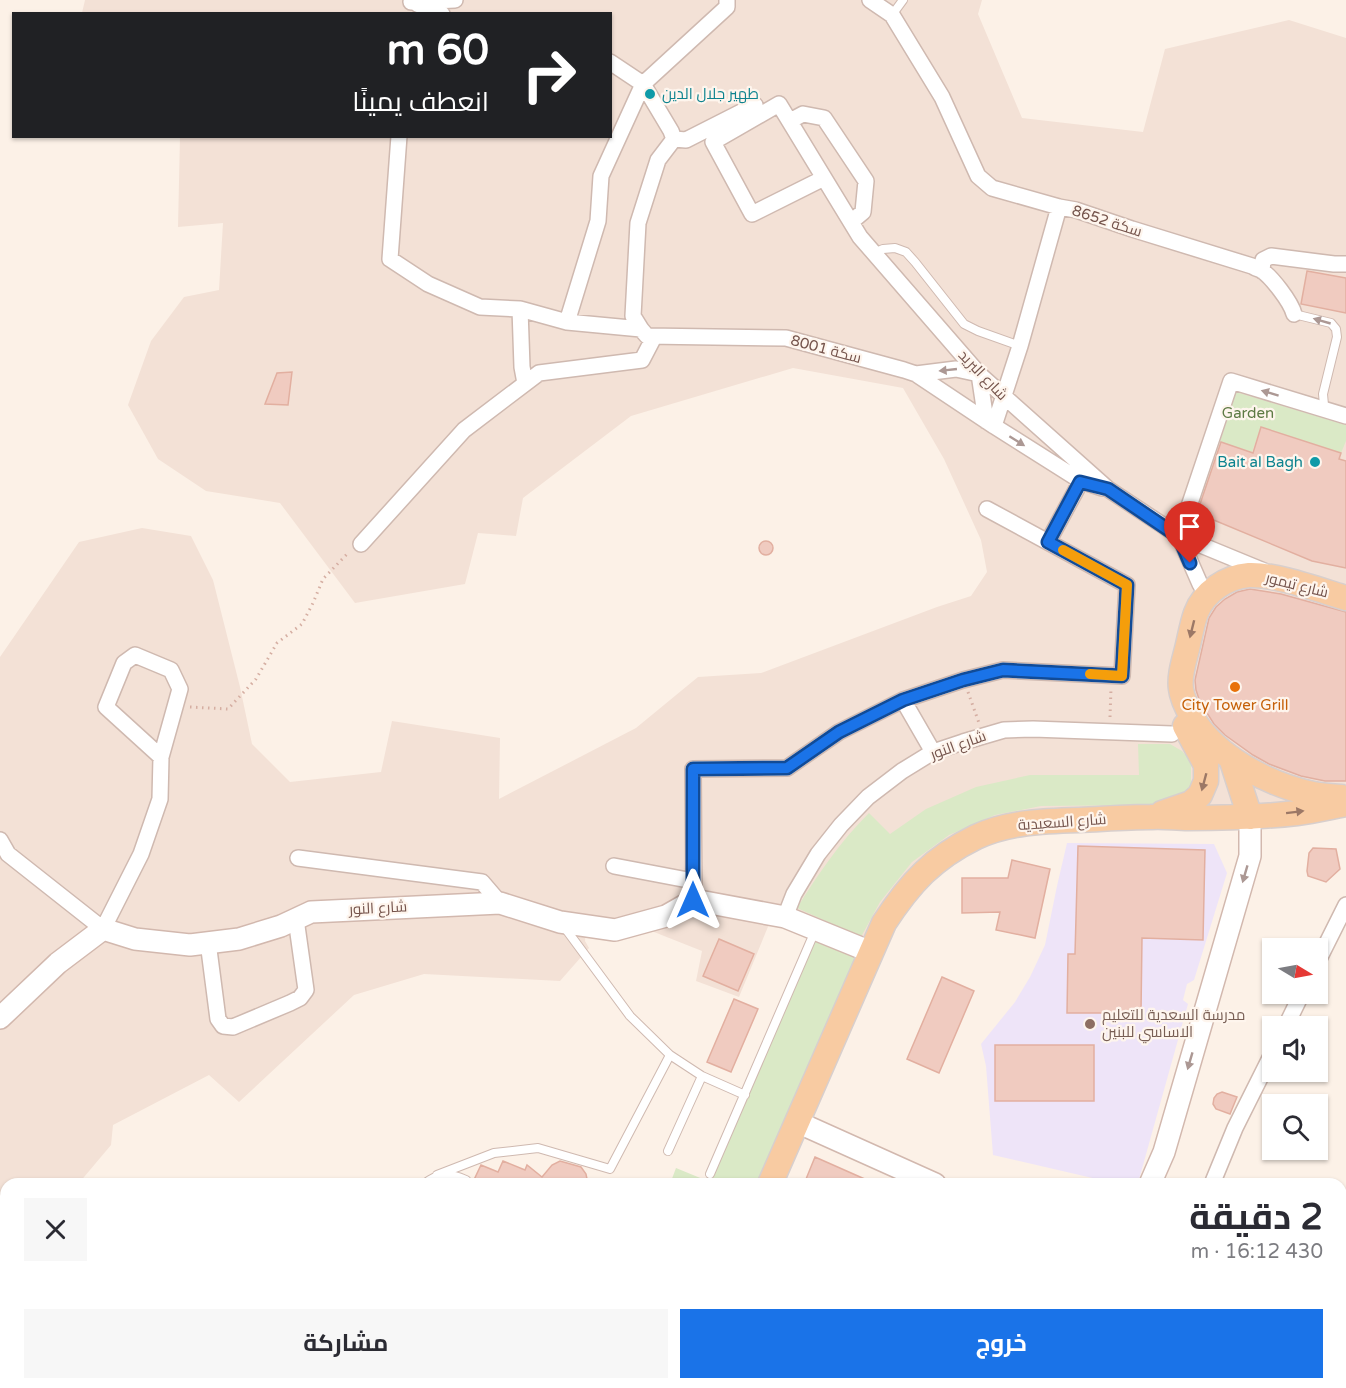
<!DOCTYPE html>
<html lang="ar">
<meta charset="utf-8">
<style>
:root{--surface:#fff;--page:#f7f7f7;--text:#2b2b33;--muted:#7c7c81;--accent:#1a73e8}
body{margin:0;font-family:"Varela Round",Cairo,sans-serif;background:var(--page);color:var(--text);direction:rtl;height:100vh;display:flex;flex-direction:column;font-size:22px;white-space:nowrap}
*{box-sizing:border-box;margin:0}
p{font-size:20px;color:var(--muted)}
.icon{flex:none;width:33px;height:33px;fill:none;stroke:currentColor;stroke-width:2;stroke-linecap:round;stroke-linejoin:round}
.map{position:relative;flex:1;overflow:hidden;direction:ltr}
.side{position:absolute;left:0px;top:1178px;width:1347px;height:212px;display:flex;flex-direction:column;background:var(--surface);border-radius:18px 18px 0 0;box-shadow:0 2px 4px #0004;direction:rtl}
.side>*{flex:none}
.hud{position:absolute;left:12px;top:12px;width:600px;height:126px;border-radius:0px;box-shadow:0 2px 4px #0004;direction:rtl;background:#202124;color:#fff;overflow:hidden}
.needle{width:39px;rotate:100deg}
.tools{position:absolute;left:1262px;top:938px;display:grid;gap:12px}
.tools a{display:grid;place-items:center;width:66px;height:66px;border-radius:0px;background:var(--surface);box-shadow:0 2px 4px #0004;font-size:30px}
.pin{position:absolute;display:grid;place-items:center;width:51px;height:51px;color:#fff;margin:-62px -26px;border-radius:50% 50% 50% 0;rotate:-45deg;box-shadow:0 0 6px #0007}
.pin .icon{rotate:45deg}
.me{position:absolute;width:66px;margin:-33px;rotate:0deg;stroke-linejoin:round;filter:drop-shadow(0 0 4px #0008)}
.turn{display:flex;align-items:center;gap:21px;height:126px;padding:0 24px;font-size:27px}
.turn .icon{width:78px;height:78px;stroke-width:2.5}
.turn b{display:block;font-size:42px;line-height:51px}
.round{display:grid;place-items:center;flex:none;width:63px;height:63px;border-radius:0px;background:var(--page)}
.headline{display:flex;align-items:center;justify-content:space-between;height:102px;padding:0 24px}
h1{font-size:36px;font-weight:700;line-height:45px}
.action{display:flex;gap:12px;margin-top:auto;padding:12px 24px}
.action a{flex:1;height:69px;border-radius:0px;background:var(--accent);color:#fff;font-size:24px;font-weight:700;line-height:69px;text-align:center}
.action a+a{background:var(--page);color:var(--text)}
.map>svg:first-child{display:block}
.residential{fill:#f3e1d6}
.education{fill:#eee4f8}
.green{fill:#dae9c6}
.building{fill:#f0cbc0;stroke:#e2afa0;stroke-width:1.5}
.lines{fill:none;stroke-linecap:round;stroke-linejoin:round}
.lane-casing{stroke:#cfb9b0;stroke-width:10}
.street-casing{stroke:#cfb9b0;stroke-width:18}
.secondary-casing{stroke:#d2b8ae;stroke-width:24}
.primary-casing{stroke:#d8cfcd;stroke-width:27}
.path{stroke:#d5aea2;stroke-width:3;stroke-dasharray:1.5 4.5;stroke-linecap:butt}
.lane{stroke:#fff;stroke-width:8}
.street{stroke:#fff;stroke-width:15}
.secondary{stroke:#fff;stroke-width:21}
.primary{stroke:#f8cba2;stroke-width:24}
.oneway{fill:#ac9894}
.oneway2{fill:#9c7866}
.route-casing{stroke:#114b97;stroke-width:15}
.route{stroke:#1a73e8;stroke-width:10}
.slow{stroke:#f59e0b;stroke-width:10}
.culture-dot{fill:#0f9aa8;stroke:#fef5ed;stroke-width:2}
.food-dot{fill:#e8710a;stroke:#fef5ed;stroke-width:2}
.education-dot{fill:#8d6e63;stroke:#fef5ed;stroke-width:2}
.labels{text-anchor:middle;stroke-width:4.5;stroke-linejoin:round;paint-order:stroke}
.culture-label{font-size:15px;fill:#0d838f;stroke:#fef5ed;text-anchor:start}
.street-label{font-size:15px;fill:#75544c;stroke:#fef5ed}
.park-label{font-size:15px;fill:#5d7a44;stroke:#fef5ed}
.food-label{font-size:15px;fill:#c56008;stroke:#fef5ed}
.education-label{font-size:15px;fill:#785e54;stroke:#fef5ed;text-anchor:start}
</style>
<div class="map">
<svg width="1346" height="1388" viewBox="0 0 1346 1388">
<rect width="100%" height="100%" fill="#fcf1e7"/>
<path class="residential" d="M85,0H982L978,14L1022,118L1143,132L1165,49L1289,20L1346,38V801L1049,819L924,870L864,958L772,917L739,997L696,981L702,951L649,930L586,931L585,941L589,948L560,981L424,974L354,995L239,1102L209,1075L113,1125L111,1145L79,1183L6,1184V1264L0,1271V657L79,542L142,528L191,536L213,580L240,687L252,744L290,782L381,772L392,721L500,738L499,799L636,728L698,677L761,673L937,607L971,596L987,572L981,540L944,459L903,388L793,368L631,416L523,498L516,536L478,533L465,584L355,603L280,503L206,491L158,459L128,405L151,341L184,297L219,290L223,223L178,227L180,137L610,136V14L82,13Z
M26,1383H169L172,1388H25Z
M215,1383H356V1388H214Z"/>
<path class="education" d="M1067,843L1214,844L1227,873L1194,980L1187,984L1183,1000L1188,1004L1138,1183H1114L993,1155L986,1066L981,1044L1015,1002L1030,977L1045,945L1057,886Z"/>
<path class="green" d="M1236,392L1346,425V441L1341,453L1261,427L1252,452L1220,442Z
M1138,744H1170L1182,751L1191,761V787L1182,798L1154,805L1041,806L995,815L949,835L912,862L880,902L861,937L797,908C819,873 839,843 869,813L890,834L926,809L976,787L1030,775H1139Z
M814,940L856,958L759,1183L670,1184L676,1168L710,1182Z
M1230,1383H1244L1262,1386L1261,1388H1229Z"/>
<path class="building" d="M1307,271L1346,278V313L1301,304Z
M292,372L288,405L265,404L277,373Z
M1261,427L1341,453L1339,459L1346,461V568L1312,561L1197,513L1221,442L1253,453Z
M759 548a7 7 0 1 1 14 0a7 7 0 1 1-14 0Z
M1250,589L1281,594L1346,612V781H1325L1301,776L1269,764L1253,755L1225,735L1214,724L1200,702L1196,690L1195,680L1209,618L1216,607L1225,599L1237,592Z
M1078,846L1205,850L1203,940L1142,938L1141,1013H1067L1068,954H1075Z
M1313,848L1336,849L1340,869L1326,882L1308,876L1307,871L1309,853Z
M1012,860L1050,869L1035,938L996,930L1000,912L962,913V878H1008Z
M719,939L754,954L738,991L703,976Z
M942,977L974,991L939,1073L907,1059Z
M734,999L758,1009L731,1072L707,1062Z
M995,1045H1094V1101H995Z
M1222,1092L1237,1097L1230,1114L1216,1109L1213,1104L1214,1098L1217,1094Z
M815,1157L876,1184H804Z
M503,1161L525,1170L527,1165L542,1177L552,1165L560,1161L581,1167L586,1174L588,1184H472L481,1165L498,1172Z"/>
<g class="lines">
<g class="lane-casing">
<path id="lane" d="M892,15L903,0
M874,253L883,249L895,248L906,252L915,262L964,324L978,331L1020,346
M1294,314L1331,323L1336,329L1337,337L1323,394L1324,405L1326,408
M565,928L630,1016L670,1055L702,1076L745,1095
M668,1151L702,1076
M710,1174L815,931
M437,1175L494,1153L538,1148L610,1169L670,1055
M424,1184C439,1172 449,1173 466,1180L465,1184
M381,1388L382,1383"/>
</g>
<g class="street-casing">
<path id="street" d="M727,0V7L643,84L671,131L674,139L686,140L755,105
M870,0L892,15L942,97L978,176L992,188L1059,207L1076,210L1132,229L1252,266C1255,268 1258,269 1261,270C1271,276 1291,302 1294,314
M411,2L455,0
M417,4L442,14
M790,121L803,114L824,118L866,181L863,212L851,222
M399,136L390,259L428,284L480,307L520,309L567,322L641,329
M674,139L658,160L638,223L633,316L641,329L647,336L786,338L904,370L916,374L994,426L1081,481L1102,488
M824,178L752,214L713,142L779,104L860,237L979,374L1108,489L1179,536L1264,571
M1262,271L1263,260L1271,256L1334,264H1346
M520,309L522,367L525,383
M567,322L598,221L601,176L643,84L610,62
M916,374L956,369L979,374
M979,374L986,421
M994,426L1020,346L1059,207
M1179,536L1231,381L1346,416
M1179,536L1200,584L1207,595
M1048,542L1081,481
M361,544L464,430L539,373L642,360L654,337
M903,700L933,752
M0,840L8,854L103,929L141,854L160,799L161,757L180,689L171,670L135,655L124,663L106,707L161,757
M298,858L482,882L500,903
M614,866L693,881
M694,900L693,769L787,768L839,732L903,700L963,680L1003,670L1122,676L1127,585L987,509
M785,917L794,894L818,854L841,825L868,797L902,771L933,752L963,742L1004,730L1033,729L1172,734
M208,942L218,1019L223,1026L233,1027L290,1003L300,998L306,990L296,919
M1317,963L1346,905
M1286,1026L1302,993
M1212,1184L1235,1128L1272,1054
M1282,1388L1284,1383"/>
</g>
<g class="secondary-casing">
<path id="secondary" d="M0,1018L58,963L103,929L135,939L190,945L239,939L281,926L311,912L500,903L560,922L615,930L666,916L694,900L785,917L871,952
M797,1122L935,1184
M1150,1184L1164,1152L1250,856V817
M910,1388L912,1383
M1057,1388L1059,1383"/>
</g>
<g class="primary-casing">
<path id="primary" d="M1231,758L1250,817
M1341,797C1332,796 1322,796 1313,794C1270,785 1217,758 1193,719C1188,710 1182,699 1181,689C1179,676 1184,661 1187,649C1190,637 1192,624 1196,613C1204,592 1226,577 1249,575C1276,574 1319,590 1346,598
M1162,813L1191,803L1200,795L1206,781V765L1185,726
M770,1184L884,923C910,883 933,858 976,837C1008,822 1044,821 1079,820C1103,819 1127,817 1151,817C1163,816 1175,818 1188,818C1224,818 1261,817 1297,813C1313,811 1330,807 1346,804
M536,1388L548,1383"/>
</g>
<path class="path" d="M968,692L979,723
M190,707L228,709L256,679L277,643L302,624L313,603L323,579L349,552
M1110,717L1111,688
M1164,1388L1165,1383"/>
<use href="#lane" class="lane"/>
<use href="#street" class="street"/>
<use href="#secondary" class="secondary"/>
<use href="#primary" class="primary"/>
</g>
<defs><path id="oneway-solid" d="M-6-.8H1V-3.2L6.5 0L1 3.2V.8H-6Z" transform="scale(1.5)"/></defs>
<g class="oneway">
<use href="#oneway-solid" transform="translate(1322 321) rotate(-164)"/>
<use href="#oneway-solid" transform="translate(948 370) rotate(174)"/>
<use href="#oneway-solid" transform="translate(1270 393) rotate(-163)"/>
<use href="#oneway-solid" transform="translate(1017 441) rotate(32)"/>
<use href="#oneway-solid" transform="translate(1245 874) rotate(106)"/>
<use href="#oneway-solid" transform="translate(1190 1061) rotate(106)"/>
</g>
<g class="oneway2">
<use href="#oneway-solid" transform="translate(1192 629) rotate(104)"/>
<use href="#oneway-solid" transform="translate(1204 782) rotate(105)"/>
<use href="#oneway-solid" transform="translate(1295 812) rotate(-7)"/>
</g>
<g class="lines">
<g class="route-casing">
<path id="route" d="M693,900V769L787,768L839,732L903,700L963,680L1003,670L1122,676L1127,585L1048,542L1080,482L1108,489L1179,537L1190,563"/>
</g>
<use href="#route" class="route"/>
<path class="slow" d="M1063,550L1127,585L1122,676L1090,674"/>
</g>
<g class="culture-dot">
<circle cx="650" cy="94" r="6"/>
<circle cx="1315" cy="462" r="6"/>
</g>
<circle class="food-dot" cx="1235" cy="687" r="6"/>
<circle class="education-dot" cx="1090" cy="1024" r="6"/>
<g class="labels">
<g class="culture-label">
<text x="662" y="99">طهير جلال الدين</text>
<text x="1303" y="467" text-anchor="end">Bait al Bagh</text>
</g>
<g class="street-label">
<text transform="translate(1107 221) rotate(18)" y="5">سكة 8652</text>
<text transform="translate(826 349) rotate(15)" y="5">سكة 8001</text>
<text transform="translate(983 375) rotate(46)" y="5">شارع البريد</text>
<text transform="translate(1297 585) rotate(14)" y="5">شارع تيمور</text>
<text transform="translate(958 745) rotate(-20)" y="5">شارع النور</text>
<text transform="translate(1062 822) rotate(-4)" y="5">شارع السعيدية</text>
<text transform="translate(378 908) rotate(-3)" y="5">شارع النور</text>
</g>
<g class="park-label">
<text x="1248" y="418">Garden</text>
</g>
<g class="food-label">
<text x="1235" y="710">City Tower Grill</text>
</g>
<g class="education-label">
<text x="1102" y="1020">مدرسة السعدية للتعليم<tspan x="1102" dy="17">الاساسي للبنين</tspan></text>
</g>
</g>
</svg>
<div class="tools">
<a><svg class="needle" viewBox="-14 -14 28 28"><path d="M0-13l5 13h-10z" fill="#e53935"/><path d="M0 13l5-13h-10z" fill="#7c7c81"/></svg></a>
<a><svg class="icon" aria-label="sound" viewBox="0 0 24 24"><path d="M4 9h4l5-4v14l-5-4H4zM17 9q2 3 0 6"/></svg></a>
<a><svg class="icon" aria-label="search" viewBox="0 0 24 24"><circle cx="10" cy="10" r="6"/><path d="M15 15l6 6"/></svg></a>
</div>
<div class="pin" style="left:1190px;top:563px;background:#d93025"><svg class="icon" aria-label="arrive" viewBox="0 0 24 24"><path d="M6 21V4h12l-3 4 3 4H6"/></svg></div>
<svg class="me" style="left:693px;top:900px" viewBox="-20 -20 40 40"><path d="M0-17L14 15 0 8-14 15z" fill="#1a73e8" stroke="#fff" stroke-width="4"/></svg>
<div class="hud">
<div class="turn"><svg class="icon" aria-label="right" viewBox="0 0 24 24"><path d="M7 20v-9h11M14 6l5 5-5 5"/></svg><div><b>60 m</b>انعطف يمينًا</div></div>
</div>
<section class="side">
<div class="headline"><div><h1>2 دقيقة</h1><p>430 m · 16:12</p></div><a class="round"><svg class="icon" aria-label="close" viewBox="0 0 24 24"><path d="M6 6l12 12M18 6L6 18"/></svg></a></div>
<div class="action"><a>خروج</a><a>مشاركة</a></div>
</section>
</div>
